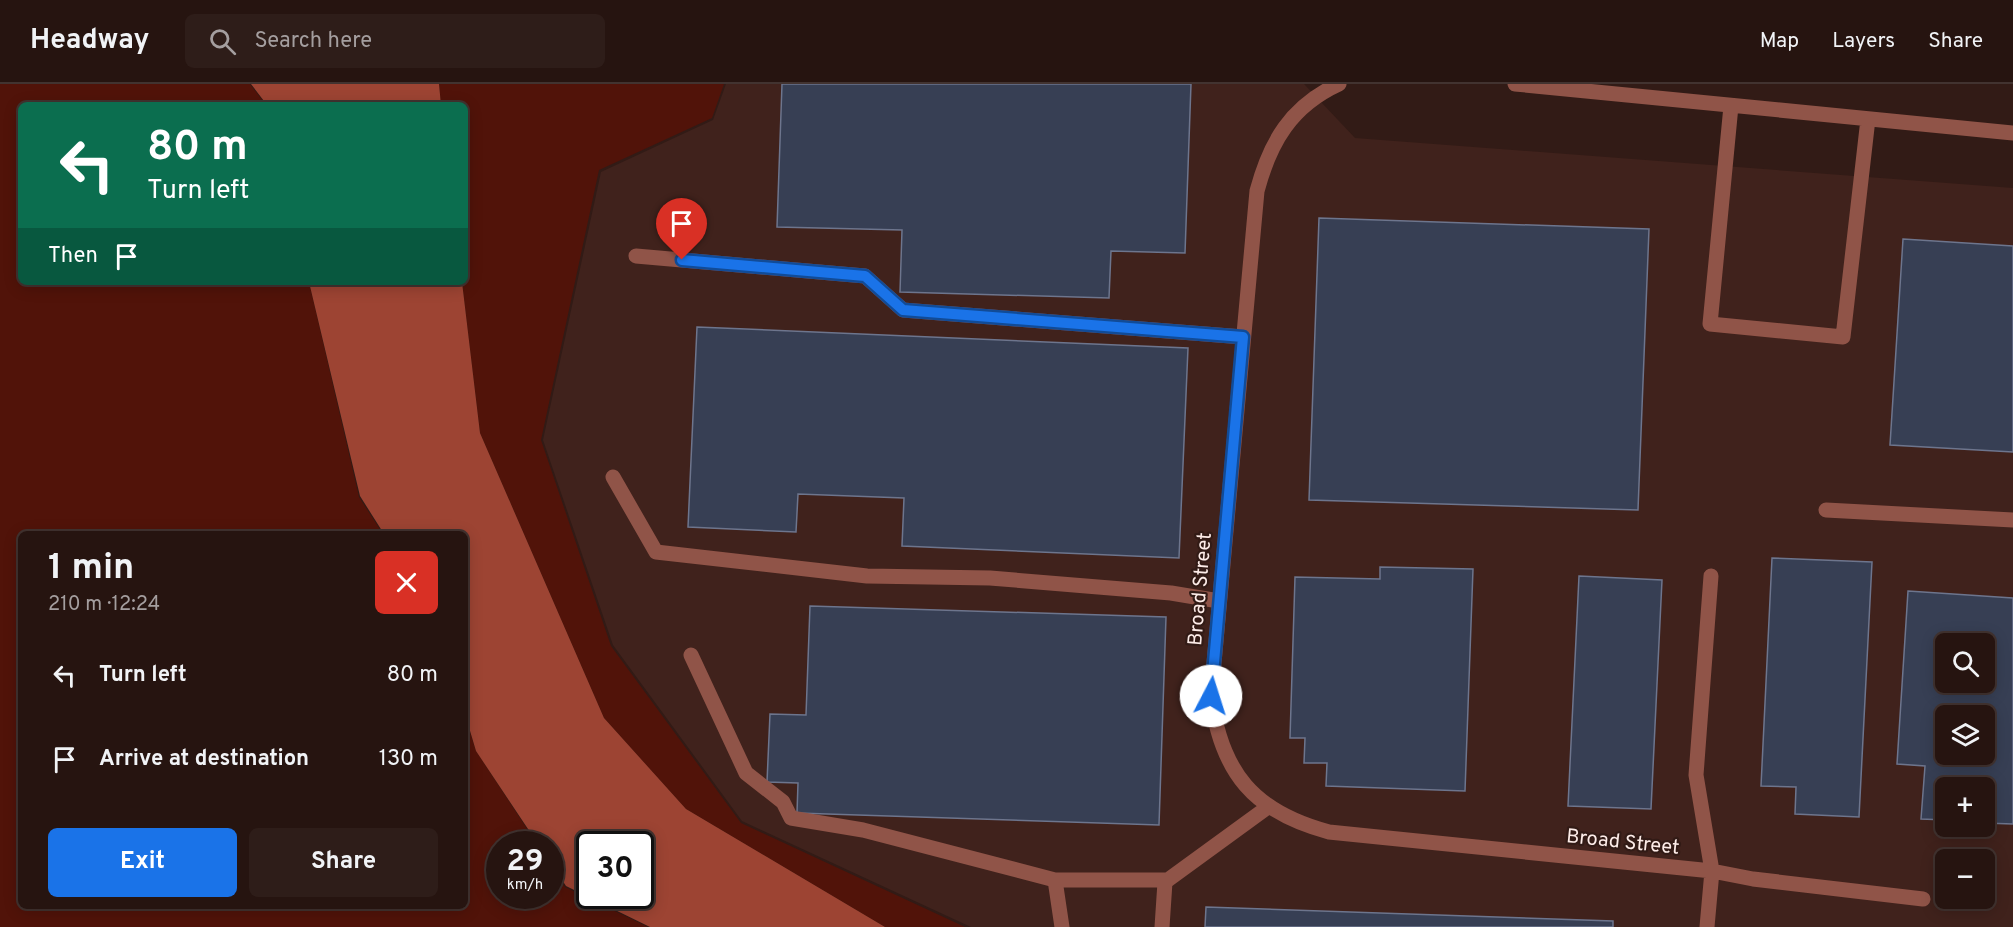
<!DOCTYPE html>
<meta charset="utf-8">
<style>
:root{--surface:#261410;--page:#2e1d19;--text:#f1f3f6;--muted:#a49e9f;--line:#423330;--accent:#1a73e8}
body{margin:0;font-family:Overpass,sans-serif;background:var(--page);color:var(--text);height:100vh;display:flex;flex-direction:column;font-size:22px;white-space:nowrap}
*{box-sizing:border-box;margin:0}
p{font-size:20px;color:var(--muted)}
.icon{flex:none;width:33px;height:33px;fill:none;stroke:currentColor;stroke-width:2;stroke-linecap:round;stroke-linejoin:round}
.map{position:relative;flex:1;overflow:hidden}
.details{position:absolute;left:18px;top:447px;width:450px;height:378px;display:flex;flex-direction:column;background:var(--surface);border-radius:9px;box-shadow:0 3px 15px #0003,0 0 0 2px var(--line)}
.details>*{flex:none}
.guide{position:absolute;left:18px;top:18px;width:450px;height:183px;border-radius:9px;box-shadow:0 3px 15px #0003,0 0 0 2px var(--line);background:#0b6e4f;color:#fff;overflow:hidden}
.controls{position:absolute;left:1935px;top:549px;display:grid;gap:12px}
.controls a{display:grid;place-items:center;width:60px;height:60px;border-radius:9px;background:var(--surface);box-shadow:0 3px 15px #0003,0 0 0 2px var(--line);font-size:30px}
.speed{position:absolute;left:486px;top:747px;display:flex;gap:12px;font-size:30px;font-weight:700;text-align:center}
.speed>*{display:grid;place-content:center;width:78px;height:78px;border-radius:50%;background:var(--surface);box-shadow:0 3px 15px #0003,0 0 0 2px var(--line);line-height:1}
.speed small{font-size:15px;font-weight:400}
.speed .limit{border:3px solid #111;border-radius:9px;background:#fff;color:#111}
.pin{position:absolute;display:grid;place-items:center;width:51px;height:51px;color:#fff;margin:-62px -26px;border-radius:50% 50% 50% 0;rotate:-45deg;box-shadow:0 0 6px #0007}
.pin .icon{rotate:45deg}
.me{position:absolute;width:66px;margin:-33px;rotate:5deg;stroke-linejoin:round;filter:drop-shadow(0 0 4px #0008)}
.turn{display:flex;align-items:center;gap:21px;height:126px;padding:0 30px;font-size:27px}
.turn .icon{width:78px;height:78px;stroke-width:2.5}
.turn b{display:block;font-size:42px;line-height:51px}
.then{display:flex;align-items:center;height:57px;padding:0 30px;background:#0003;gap:12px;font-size:22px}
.round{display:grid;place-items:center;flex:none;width:63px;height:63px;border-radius:9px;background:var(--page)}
.overview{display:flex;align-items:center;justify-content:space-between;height:102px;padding:0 30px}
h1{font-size:36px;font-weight:700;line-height:45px}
.primary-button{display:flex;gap:12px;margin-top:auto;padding:12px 30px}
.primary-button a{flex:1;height:69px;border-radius:9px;background:var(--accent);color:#fff;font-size:24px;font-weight:700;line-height:69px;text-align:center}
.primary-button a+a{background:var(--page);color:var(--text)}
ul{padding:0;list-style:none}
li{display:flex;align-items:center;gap:18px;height:84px;padding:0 30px}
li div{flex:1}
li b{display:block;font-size:22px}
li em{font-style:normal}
header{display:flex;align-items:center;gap:36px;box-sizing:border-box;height:84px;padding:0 30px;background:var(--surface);border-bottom:2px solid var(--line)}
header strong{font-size:28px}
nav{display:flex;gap:33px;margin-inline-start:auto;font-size:21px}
.search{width:420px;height:54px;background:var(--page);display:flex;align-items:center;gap:15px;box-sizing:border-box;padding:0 21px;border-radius:9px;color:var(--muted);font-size:22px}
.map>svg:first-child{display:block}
.built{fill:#40221c;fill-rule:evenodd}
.green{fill:#511309}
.water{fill:#9d4433;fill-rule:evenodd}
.building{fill:#373f54;stroke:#6d758d;stroke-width:1.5;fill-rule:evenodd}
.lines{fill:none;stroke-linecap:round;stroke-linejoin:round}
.minor{stroke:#905448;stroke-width:15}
.route-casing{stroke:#114b97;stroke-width:15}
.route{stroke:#1a73e8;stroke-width:10}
.labels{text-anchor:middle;stroke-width:4.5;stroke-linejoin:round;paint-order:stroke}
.street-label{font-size:20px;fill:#fdece8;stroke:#321b16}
</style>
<header>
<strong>Headway</strong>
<div class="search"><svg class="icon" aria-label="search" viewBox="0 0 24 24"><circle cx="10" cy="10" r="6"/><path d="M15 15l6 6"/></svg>Search here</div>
<nav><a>Map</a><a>Layers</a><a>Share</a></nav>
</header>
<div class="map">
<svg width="2013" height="843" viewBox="0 0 2013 843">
<rect width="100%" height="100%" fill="#321b16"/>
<path class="built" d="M726,0H1304L1355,54L2013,104V843H971L742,737L613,561L543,356L601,88L713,36ZM1946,560H1984V598H1946ZM1946,632H1984V670H1946ZM1946,704H1984V742H1946ZM1946,776H1984V814H1946Z"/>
<path class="green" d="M0,0H250L266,21H21V198H309L359,413L383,450H21V822H465V633L476,667L537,760H500V812H550L551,781L565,803L648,843H0Z
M439,0H724L712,34L599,86L541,356L611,562L741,739L965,843H885L686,725L604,634L480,349L462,198H465V21H441Z"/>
<path class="water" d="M251,0H439L441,21H267Z
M309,198H462L480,349L604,634L686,725L885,843H650L566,802L551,779L550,760H538L476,667L465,630V450H384L360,412ZM590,760H640V812H590Z"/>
<path class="building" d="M782,0H1191L1185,169L1111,167L1109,214L900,208L902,146L777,143Z
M1319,134L1649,145L1638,426L1309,416Z
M1903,155L2013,162V368L1890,361Z
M697,243L1188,264L1179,474L902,462L904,414L798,410L796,448L688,443Z
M1772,474L1872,478L1859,733L1795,730L1796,703L1761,702Z
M1380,483L1473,485L1465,707L1326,702L1327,679H1304L1305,654H1290L1295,493L1380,495Z
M1579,492L1662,496L1651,725L1568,722Z
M1908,507L2013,514V740L1984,739V704H1946V736L1921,735L1925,682L1897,680ZM1946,560H1984V598H1946ZM1946,632H1984V670H1946Z
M810,522L1166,533L1159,741L797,729L798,699L767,698L770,630L806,631Z
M1206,823L1613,837V843H1205Z"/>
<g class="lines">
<path class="minor" d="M1339,0C1291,22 1270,58 1257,107L1211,612C1221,689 1254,728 1329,748L1712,787L1753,795L1923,815
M1515,0L2013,49
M1731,22L1710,240L1843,253L1868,35
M636,172L865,192L903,226L1243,253
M613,393L656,468L867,492L990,494L1171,509L1219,517
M1826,426L2013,436
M691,571L746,689L783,718L791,734L863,746L1055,796L1062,843
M1055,796H1168
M1162,843L1165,798L1268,723
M1707,843L1712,787L1696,691L1711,492"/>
</g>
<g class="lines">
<g class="route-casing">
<path id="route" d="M682,176L865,192L903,226L1243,253L1211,612"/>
</g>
<use href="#route" class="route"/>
</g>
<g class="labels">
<g class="street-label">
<text transform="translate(1199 505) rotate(-85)" y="7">Broad Street</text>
<text transform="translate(1623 757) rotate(6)" y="7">Broad Street</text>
</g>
</g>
</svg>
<div class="controls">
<a><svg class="icon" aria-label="search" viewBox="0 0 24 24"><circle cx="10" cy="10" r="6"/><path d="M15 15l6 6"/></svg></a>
<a><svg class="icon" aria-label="layers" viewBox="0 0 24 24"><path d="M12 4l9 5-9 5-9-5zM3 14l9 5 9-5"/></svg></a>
<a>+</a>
<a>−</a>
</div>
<div class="speed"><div>29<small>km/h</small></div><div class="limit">30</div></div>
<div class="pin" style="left:682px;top:176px;background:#d93025"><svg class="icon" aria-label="arrive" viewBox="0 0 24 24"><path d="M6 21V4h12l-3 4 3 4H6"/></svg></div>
<svg class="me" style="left:1211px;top:612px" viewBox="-20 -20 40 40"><circle r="19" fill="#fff"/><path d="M0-13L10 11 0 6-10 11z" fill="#1a73e8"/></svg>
<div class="guide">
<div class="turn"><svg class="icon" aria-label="left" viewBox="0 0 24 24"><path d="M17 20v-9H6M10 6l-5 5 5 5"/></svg><div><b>80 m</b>Turn left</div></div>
<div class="then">Then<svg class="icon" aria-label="arrive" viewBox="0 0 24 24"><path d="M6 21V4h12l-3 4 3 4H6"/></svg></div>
</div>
<section class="details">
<div class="overview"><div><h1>1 min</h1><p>210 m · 12:24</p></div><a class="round" style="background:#d93025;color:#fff"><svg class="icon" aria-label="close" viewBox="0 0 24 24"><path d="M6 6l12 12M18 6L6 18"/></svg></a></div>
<ul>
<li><svg class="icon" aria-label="left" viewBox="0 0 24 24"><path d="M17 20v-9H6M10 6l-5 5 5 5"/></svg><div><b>Turn left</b></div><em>80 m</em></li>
<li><svg class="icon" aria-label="arrive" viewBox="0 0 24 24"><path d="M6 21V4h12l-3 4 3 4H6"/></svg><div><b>Arrive at destination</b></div><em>130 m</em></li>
</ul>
<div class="primary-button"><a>Exit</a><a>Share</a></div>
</section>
</div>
